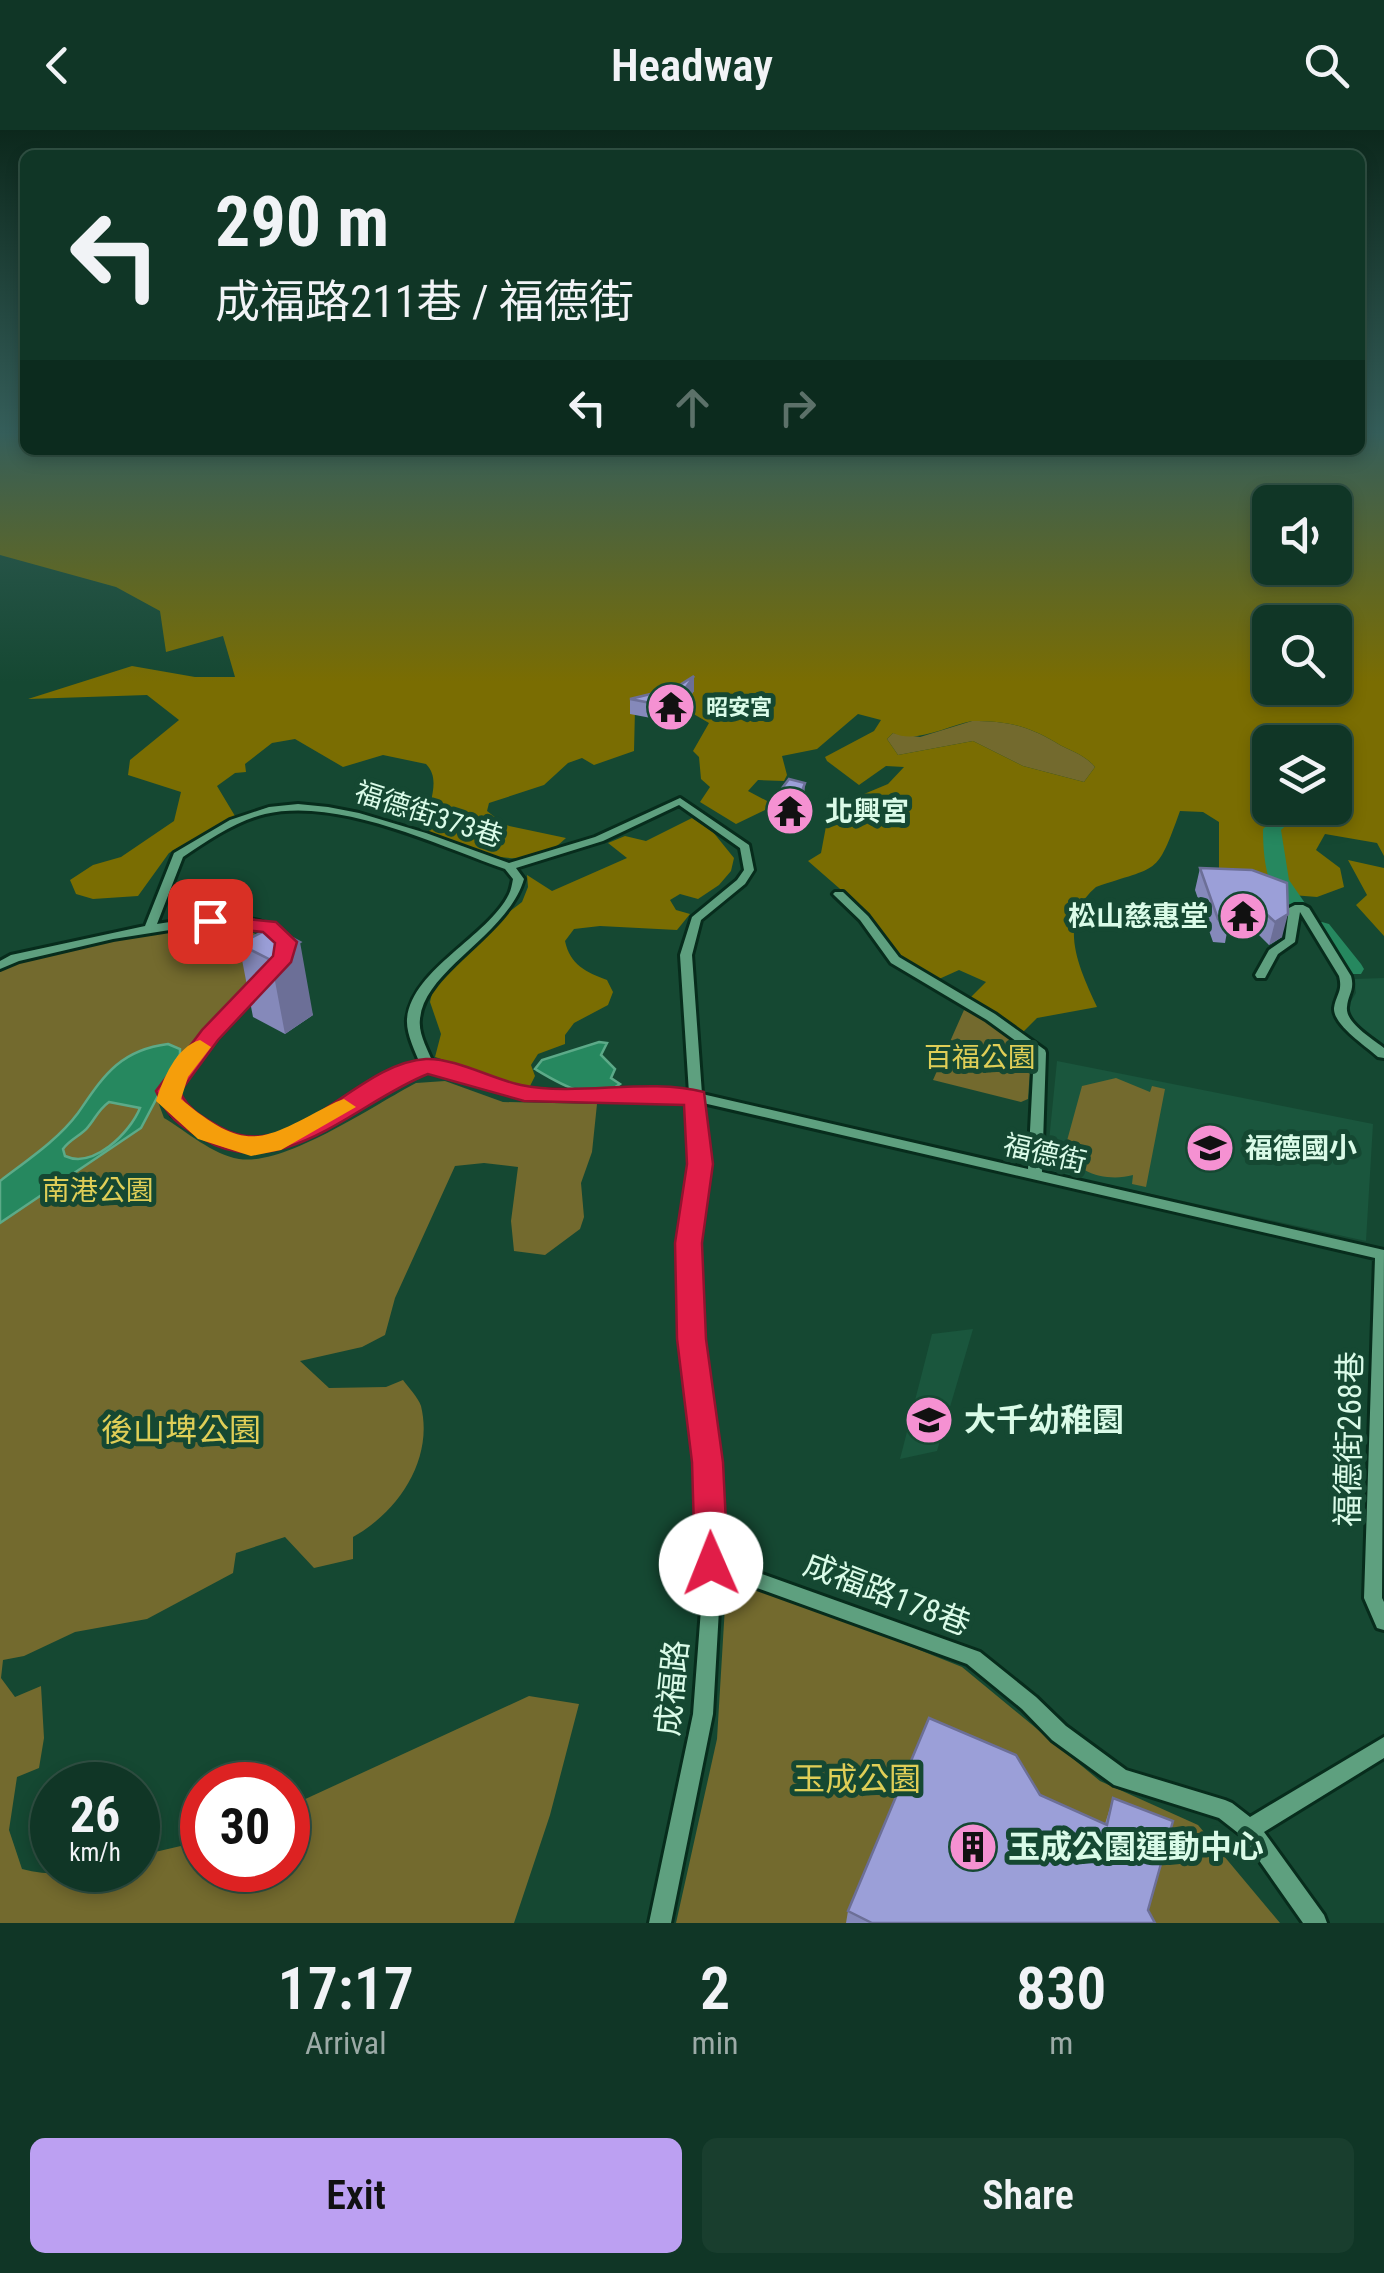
<!DOCTYPE html>
<meta charset="utf-8">
<style>
:root{--surface:#103626;--page:#193e2e;--text:#f1f3f6;--muted:#9caba7;--line:#305043;--accent:#bca0f2}
body{margin:0;font-family:"Roboto Condensed","Noto Sans TC",sans-serif;background:var(--page);color:var(--text);height:100vh;display:flex;flex-direction:column;font-size:38px;white-space:nowrap}
*{box-sizing:border-box;margin:0}
p{font-size:32px;color:var(--muted)}
.icon{flex:none;width:55px;height:55px;fill:none;stroke:currentColor;stroke-width:2;stroke-linecap:round;stroke-linejoin:round}
.map{position:relative;height:1793px;overflow:hidden}
.drawer{display:flex;flex-direction:column;background:var(--surface);flex:1}
.drawer>*{flex:none}
.top-card{position:absolute;left:20px;top:20px;width:1345px;height:305px;border-radius:15px;box-shadow:0 5px 15px #0003,0 0 0 2px var(--line);background:#103626;color:var(--text);overflow:hidden}
.controls{position:absolute;left:1252px;top:355px;display:grid;gap:20px}
.controls a{display:grid;place-items:center;width:100px;height:100px;border-radius:15px;background:var(--surface);box-shadow:0 5px 15px #0003,0 0 0 2px var(--line);font-size:50px}
.speed{position:absolute;left:30px;top:1632px;display:flex;gap:20px;font-size:50px;font-weight:700;text-align:center}
.speed>*{display:grid;place-content:center;width:130px;height:130px;border-radius:50%;background:var(--surface);box-shadow:0 5px 15px #0003,0 0 0 2px var(--line);line-height:1}
.speed small{font-size:25px;font-weight:400}
.speed .limit{border:15px solid #d22;background:#fff;color:#111}
.pin{position:absolute;display:grid;place-items:center;width:85px;height:85px;color:#fff;margin:-42px;border-radius:20px;box-shadow:0 5px 15px #0006}
.me{position:absolute;width:110px;margin:-55px;rotate:359deg;stroke-linejoin:round;filter:drop-shadow(0 0 8px #0008)}
.turn{display:flex;align-items:center;gap:35px;height:210px;padding:0 30px;font-size:45px}
.turn .icon{width:130px;height:130px;stroke-width:2.5}
.turn b{display:block;font-size:70px;line-height:85px}
.lanes{display:flex;align-items:center;height:95px;padding:0 30px;background:#0003;justify-content:center;gap:50px;direction:ltr}
.lanes .off{opacity:.35}
.eta{display:flex;justify-content:space-evenly;align-items:center;height:170px;text-align:center}
.eta b{font-size:60px;font-weight:600;line-height:70px}
.primary-button{display:flex;gap:20px;margin-top:auto;padding:20px 30px}
.primary-button a{flex:1;height:115px;border-radius:15px;background:var(--accent);color:#111;font-size:40px;font-weight:600;line-height:115px;text-align:center}
.primary-button a+a{background:var(--page);color:var(--text)}
header{display:flex;justify-content:space-between;align-items:center;height:130px;padding:0 30px;background:var(--surface);font-size:45px;font-weight:600}
.map>svg:first-child{display:block}
.built{fill:#1a563d}
.green{fill:#736a2e}
.forest{fill:#7a6d02;fill-rule:evenodd}
.water{fill:#26885f;stroke:#5caa88;stroke-width:2.5;fill-rule:evenodd}
.lines{fill:none;stroke-linecap:round;stroke-linejoin:round}
.river{fill:#26885f;fill-rule:evenodd}
.street-casing{stroke:#072c1c;stroke-width:6}
.street{fill:#5ea07f;fill-rule:evenodd}
.wall{fill:#8589ba}
.shaded-wall{fill:#6c6f97}
.building{fill:#9b9fd8;stroke:#6c6f97;stroke-width:2.5}
.route{fill:#e11d48;stroke:#92132f;stroke-width:2.5}
.slow{fill:#f59e0b}
.labels{text-anchor:middle;stroke-width:10;stroke-linejoin:round;paint-order:stroke}
.far-poi-label{font-size:22px;font-weight:bold;fill:#dafbe8;stroke:#154832;text-anchor:start}
.poi-label{font-size:28px;font-weight:bold;fill:#dafbe8;stroke:#154832;text-anchor:start}
.street-label{font-size:28px;fill:#dafbe8;stroke:#154832}
.park-label{font-size:28px;fill:#dfce57;stroke:#154832}
.near-poi-label{font-size:32px;font-weight:bold;fill:#dafbe8;stroke:#154832;text-anchor:start}
.near-park-label{font-size:32px;fill:#dfce57;stroke:#154832}
.near-street-label{font-size:32px;fill:#dafbe8;stroke:#154832}
</style>
<header><svg class="icon" aria-label="back" viewBox="0 0 24 24"><path d="M15 5l-7 7 7 7"/></svg>Headway<svg class="icon" aria-label="search" viewBox="0 0 24 24"><circle cx="10" cy="10" r="6"/><path d="M15 15l6 6"/></svg></header>
<div class="map">
<svg width="1384" height="1793" viewBox="0 0 1384 1793">
<rect width="100%" height="100%" fill="#154832"/>
<path class="built" d="M1384,848V917L1350,889L1346,879L1356,863L1354,849Z
M1057,931L1373,994L1366,1111L1046,1041Z
M973,1199L937,1321L900,1329L932,1204Z"/>
<path class="green" d="M972,591C1007,591 1026,595 1055,612C1071,622 1083,623 1095,637L1084,652L1023,636L973,611L898,625L887,609L893,603L920,607Z
M232,793L260,806L252,847L197,906L157,969L164,988C186,1001 213,1025 239,1029C286,1036 372,976 416,953L445,951L503,972L597,974L592,1022L581,1053L584,1087L580,1099L545,1125L514,1121L511,1091L518,1037L484,1033L455,1036L395,1168L385,1205L362,1217L300,1231L329,1258L386,1257L403,1250C408,1257 418,1267 421,1276C434,1330 398,1382 353,1407V1429L314,1438L285,1407L236,1423L233,1443L147,1489L75,1502L24,1526L3,1530L1,1548L15,1567L41,1556L44,1608L39,1638L17,1647L9,1700L22,1739C58,1749 99,1740 138,1740V1726L202,1711V1740H288V1677L529,1566L579,1574L550,1685L514,1793H0V837L146,803Z
M964,880L986,890L1031,925L1028,969L1021,972L933,950Z
M1116,948L1150,962L1152,956L1165,959L1146,1057L1132,1054L1133,1045C1108,1052 1075,1044 1065,1018L1082,956Z
M727,1443L962,1537L1100,1651L1198,1695L1280,1793H676L717,1609Z"/>
<path class="forest" d="M0,301H25V320H1360V301H1384V726L1377,713L1325,704L1316,720L1340,738L1344,757L1317,767L1219,759V692L1203,682L1180,681C1156,748 1159,735 1096,757C1056,791 1079,838 1097,877L1037,888L1022,903L970,868L986,852L959,840L939,849L904,829L847,765L808,731L821,723L827,691L859,678L864,664L888,654L904,637L886,636L859,655L827,631L825,627L874,601L881,590L858,584L817,619L782,626L787,645L784,651L758,650L748,661L769,672L765,680L736,694L700,672L710,657L701,649L699,627L693,621L709,593L685,579L689,570L682,566L635,579L634,621L594,635L582,628L568,633L544,655L489,673L487,681L505,695L566,708C529,746 471,722 430,704C421,681 445,653 426,634L383,625L343,637L295,609L272,613L245,634L246,642L235,643L217,656L235,686L169,723L138,766L93,769L76,764L70,750L93,735L121,727L174,691L181,662L128,645L130,630L179,590L147,565L28,569L132,536L195,547H235L223,506L166,522L160,481L116,457L0,425ZM1270,372H1335V438H1270ZM1270,492H1335V558H1270ZM972,591C1006,591 1026,595 1055,612C1071,622 1083,623 1095,637L1084,652L1023,636L973,611L898,625L887,609L893,603C916,614 947,596 972,591ZM1270,612H1335V678H1270Z
M692,688L713,702L734,728L731,741L719,755L698,769L680,764L670,770L676,780L690,784L677,800L600,796L574,799L565,811C570,835 586,842 607,850L613,862L608,875L574,893L565,905V914L538,924L531,935L535,946L529,958L435,927L441,904L430,872L433,858L487,799L522,772L528,757L527,745L552,761L627,728L608,713L625,706L646,711Z
M1348,730L1384,738V806L1356,775L1367,765Z"/>
<path class="water" d="M599,912L607,913L601,925L615,939L611,948L620,954C593,975 560,954 535,939L542,930Z
M168,914L180,919V924L141,998L0,1093V1051C26,1031 58,1010 78,983C103,947 119,920 168,914ZM109,972L140,978C130,1003 93,1039 65,1026L63,1019C70,1009 82,1005 88,997C95,989 98,980 109,972Z"/>
<g class="lines">
<path class="river" d="M1286,678H1305L1281,700L1289,750L1307,776L1297,782C1266,771 1263,727 1263,699Z
M1322,792L1329,794L1361,834L1364,839L1361,844H1345L1315,802L1312,798L1315,794Z"/>
<g class="street-casing">
<path id="street" d="M680,668L749,715L754,740L745,754L701,790L692,825L702,964L1028,1039L1034,924L987,890L891,833L860,790L835,766L833,764L835,762H843L868,786L899,827L995,884L1045,920L1046,923L1042,1042L1384,1120L1382,1468L1384,1472V1500L1377,1498L1364,1468L1375,1128L703,973L707,1034L695,1113L699,1209L715,1332L720,1429L980,1522L1036,1567L1066,1596L1126,1640L1225,1670L1232,1673L1250,1687L1384,1607V1628L1264,1702L1324,1785L1327,1793H1303L1242,1706L1219,1688L1114,1655L1052,1610L1022,1579L967,1534L721,1445L713,1584L671,1793H649L693,1584L703,1453L699,1332L683,1209L681,1113L693,1034L689,971L524,968L428,940L397,953L301,1008L251,1022L201,1007L172,985L161,961L206,902L254,854L258,853L264,857L262,860L214,908L175,961L183,980L211,1001L251,1012L291,1002L387,947L420,934C415,921 406,904 407,889C412,839 488,807 509,764C511,760 512,754 513,749L505,739C437,715 338,667 265,684C236,691 208,710 183,727L157,794C191,789 232,781 265,793C273,796 280,802 287,806L289,808L287,810H279L259,799L232,794L195,796L113,809L19,831L0,839V831L11,825L145,796L174,723L230,690L269,677L298,674L328,677L359,683L426,703L509,733L595,707ZM679,675L740,718L744,740L737,750L692,787L680,825L689,963L524,960L433,933C428,920 418,904 420,889C424,840 508,805 524,749L516,738L603,711Z
M1303,775L1309,778L1351,846C1355,860 1348,864 1347,877C1345,893 1373,909 1384,918V928L1378,927C1366,916 1333,895 1334,878C1336,864 1343,862 1339,846L1300,782L1295,812L1278,824L1265,848H1257L1255,845L1269,820L1285,809L1289,778L1295,775Z"/>
</g>
<use href="#street" class="street"/>
</g>
<path class="wall" d="M694,561L672,592L630,584V569Z
M789,649L804,675L798,690L775,688L776,666Z
M1200,738L1252,740L1282,807L1269,815L1258,804L1227,802L1225,813L1213,812L1195,760Z
M272,797L313,885L285,904L253,887L239,814Z
M1040,1665L1105,1694L1113,1668L1148,1780L1155,1793H846L848,1781Z"/>
<path class="shaded-wall" d="M694,546V561L672,592V577Z
M805,653L804,675L798,690L799,669Z
M1288,784L1282,807L1269,815L1275,792Z
M300,812L313,885L285,904L271,830Z"/>
<path class="building" d="M694,546L672,577L630,569L675,558Z
M789,649L805,653L799,669L776,666Z
M1200,738L1252,740L1287,753L1288,784L1275,792L1263,781L1229,779L1230,790L1218,789Z
M272,797L300,812L271,830L239,814Z
M929,1588L1016,1625L1040,1665L1107,1695L1113,1668L1173,1691L1148,1780L1155,1793H872L848,1781Z"/>
<linearGradient id="sky" x2="0" y2="1"><stop stop-color="#0c281c"/><stop offset="0.55" stop-color="#355e5a"/><stop offset="1" stop-color="#355e5a" stop-opacity="0"/></linearGradient>
<rect width="1384" height="552" fill="url(#sky)"/>
<path class="route" d="M210,785L276,792L297,812L291,832L218,910L180,962C189,980 201,986 218,996C292,1040 354,933 426,929C456,928 492,949 521,955C580,967 646,947 704,962L713,1034L702,1113L706,1209L723,1332L728,1434L723,1444L711,1448L700,1444L695,1434L692,1332L677,1209L675,1113L687,1034L684,975L524,971L428,944C358,971 281,1056 203,1009C179,995 167,987 156,961L202,900L273,826L275,813L263,802L203,795L200,791Z"/>
<path class="slow" d="M200,910L211,917L188,947L181,969C250,1027 263,1009 336,972L344,969L356,977L281,1020L251,1026L198,1009L156,971C163,949 176,917 200,910Z"/>
<defs>
<g id="temple-disc" transform="scale(2.5)"><circle r="9.5" fill="#f591d2" stroke="#154832"/><path d="M0-6L5-2H3V0L6.5 2.5H4V6H1.5V3h-3V6H-4V2.5H-6.5L-3 0V-2H-5Z" fill="#111"/></g>
<g id="school-disc" transform="scale(2.5)"><circle r="9.5" fill="#f591d2" stroke="#154832"/><path d="M0-5L7-2L0 1L-7-2ZM-4 1L0 2.5L4 1V4Q0 6-4 4Z" fill="#111"/></g>
<g id="building-disc" transform="scale(2.5)"><circle r="9.5" fill="#f591d2" stroke="#154832"/><path d="M-4-6H4V6H1V3H-1V6H-4ZM-2.5-4.3h1.7v1.8h-1.7ZM.8-4.3h1.7v1.8H.8ZM-2.5-1h1.7V.8h-1.7ZM.8-1h1.7V.8H.8Z" fill="#111"/></g>
</defs>
<g fill-rule="evenodd">
<use href="#temple-disc" x="671" y="577"/>
<use href="#temple-disc" x="790" y="681"/>
<use href="#temple-disc" x="1243" y="786"/>
<use href="#school-disc" x="1210" y="1018"/>
<use href="#school-disc" x="929" y="1290"/>
<use href="#building-disc" x="973" y="1717"/>
</g>
<g class="labels">
<g class="far-poi-label">
<text x="706" y="585">昭安宮</text>
</g>
<g class="poi-label">
<text x="825" y="691">北興宮</text>
<text x="1208" y="796" text-anchor="end">松山慈惠堂</text>
<text x="1245" y="1028">福德國小</text>
</g>
<g class="street-label">
<text transform="translate(429 684) rotate(18)" y="10">福德街373巷</text>
<text transform="translate(1045 1023) rotate(13)" y="10">福德街</text>
</g>
<g class="park-label">
<text x="980" y="937">百福公園</text>
<text x="98" y="1070">南港公園</text>
</g>
<g class="near-poi-label">
<text x="964" y="1301">大千幼稚園</text>
<text x="1008" y="1728">玉成公園運動中心</text>
</g>
<g class="near-park-label">
<text x="181" y="1311">後山埤公園</text>
<text x="857" y="1660">玉成公園</text>
</g>
<g class="near-street-label">
<text transform="translate(1349 1309) rotate(-89)" y="11">福德街268巷</text>
<text transform="translate(887 1464) rotate(21)" y="11">成福路178巷</text>
<text transform="translate(672 1558) rotate(-84)" y="11">成福路</text>
</g>
</g>
</svg>
<div class="controls">
<a><svg class="icon" aria-label="sound" viewBox="0 0 24 24"><path d="M4 9h4l5-4v14l-5-4H4zM17 9q2 3 0 6"/></svg></a>
<a><svg class="icon" aria-label="search" viewBox="0 0 24 24"><circle cx="10" cy="10" r="6"/><path d="M15 15l6 6"/></svg></a>
<a><svg class="icon" aria-label="layers" viewBox="0 0 24 24"><path d="M12 4l9 5-9 5-9-5zM3 14l9 5 9-5"/></svg></a>
</div>
<div class="speed"><div>26<small>km/h</small></div><div class="limit">30</div></div>
<div class="pin" style="left:210px;top:791px;background:#d93025"><svg class="icon" aria-label="arrive" viewBox="0 0 24 24"><path d="M6 21V4h12l-3 4 3 4H6"/></svg></div>
<svg class="me" style="left:711px;top:1434px" viewBox="-20 -20 40 40"><circle r="19" fill="#fff"/><path d="M0-13L10 11 0 6-10 11z" fill="#e11d48"/></svg>
<div class="top-card">
<div class="turn"><svg class="icon" aria-label="left" viewBox="0 0 24 24"><path d="M17 20v-9H6M10 6l-5 5 5 5"/></svg><div><b>290 m</b>成福路211巷 / 福德街</div></div>
<div class="lanes"><svg class="icon" aria-label="left" viewBox="0 0 24 24"><path d="M17 20v-9H6M10 6l-5 5 5 5"/></svg><svg class="icon off" aria-label="ahead" viewBox="0 0 24 24"><path d="M12 20V5M6 11l6-6 6 6"/></svg><svg class="icon off" aria-label="right" viewBox="0 0 24 24"><path d="M7 20v-9h11M14 6l5 5-5 5"/></svg></div>
</div>
</div>
<section class="drawer">
<div class="eta">
<div><b>17:17</b><p>Arrival</p></div>
<div><b>2</b><p>min</p></div>
<div><b>830</b><p>m</p></div>
</div>
<div class="primary-button"><a>Exit</a><a>Share</a></div>
</section>
